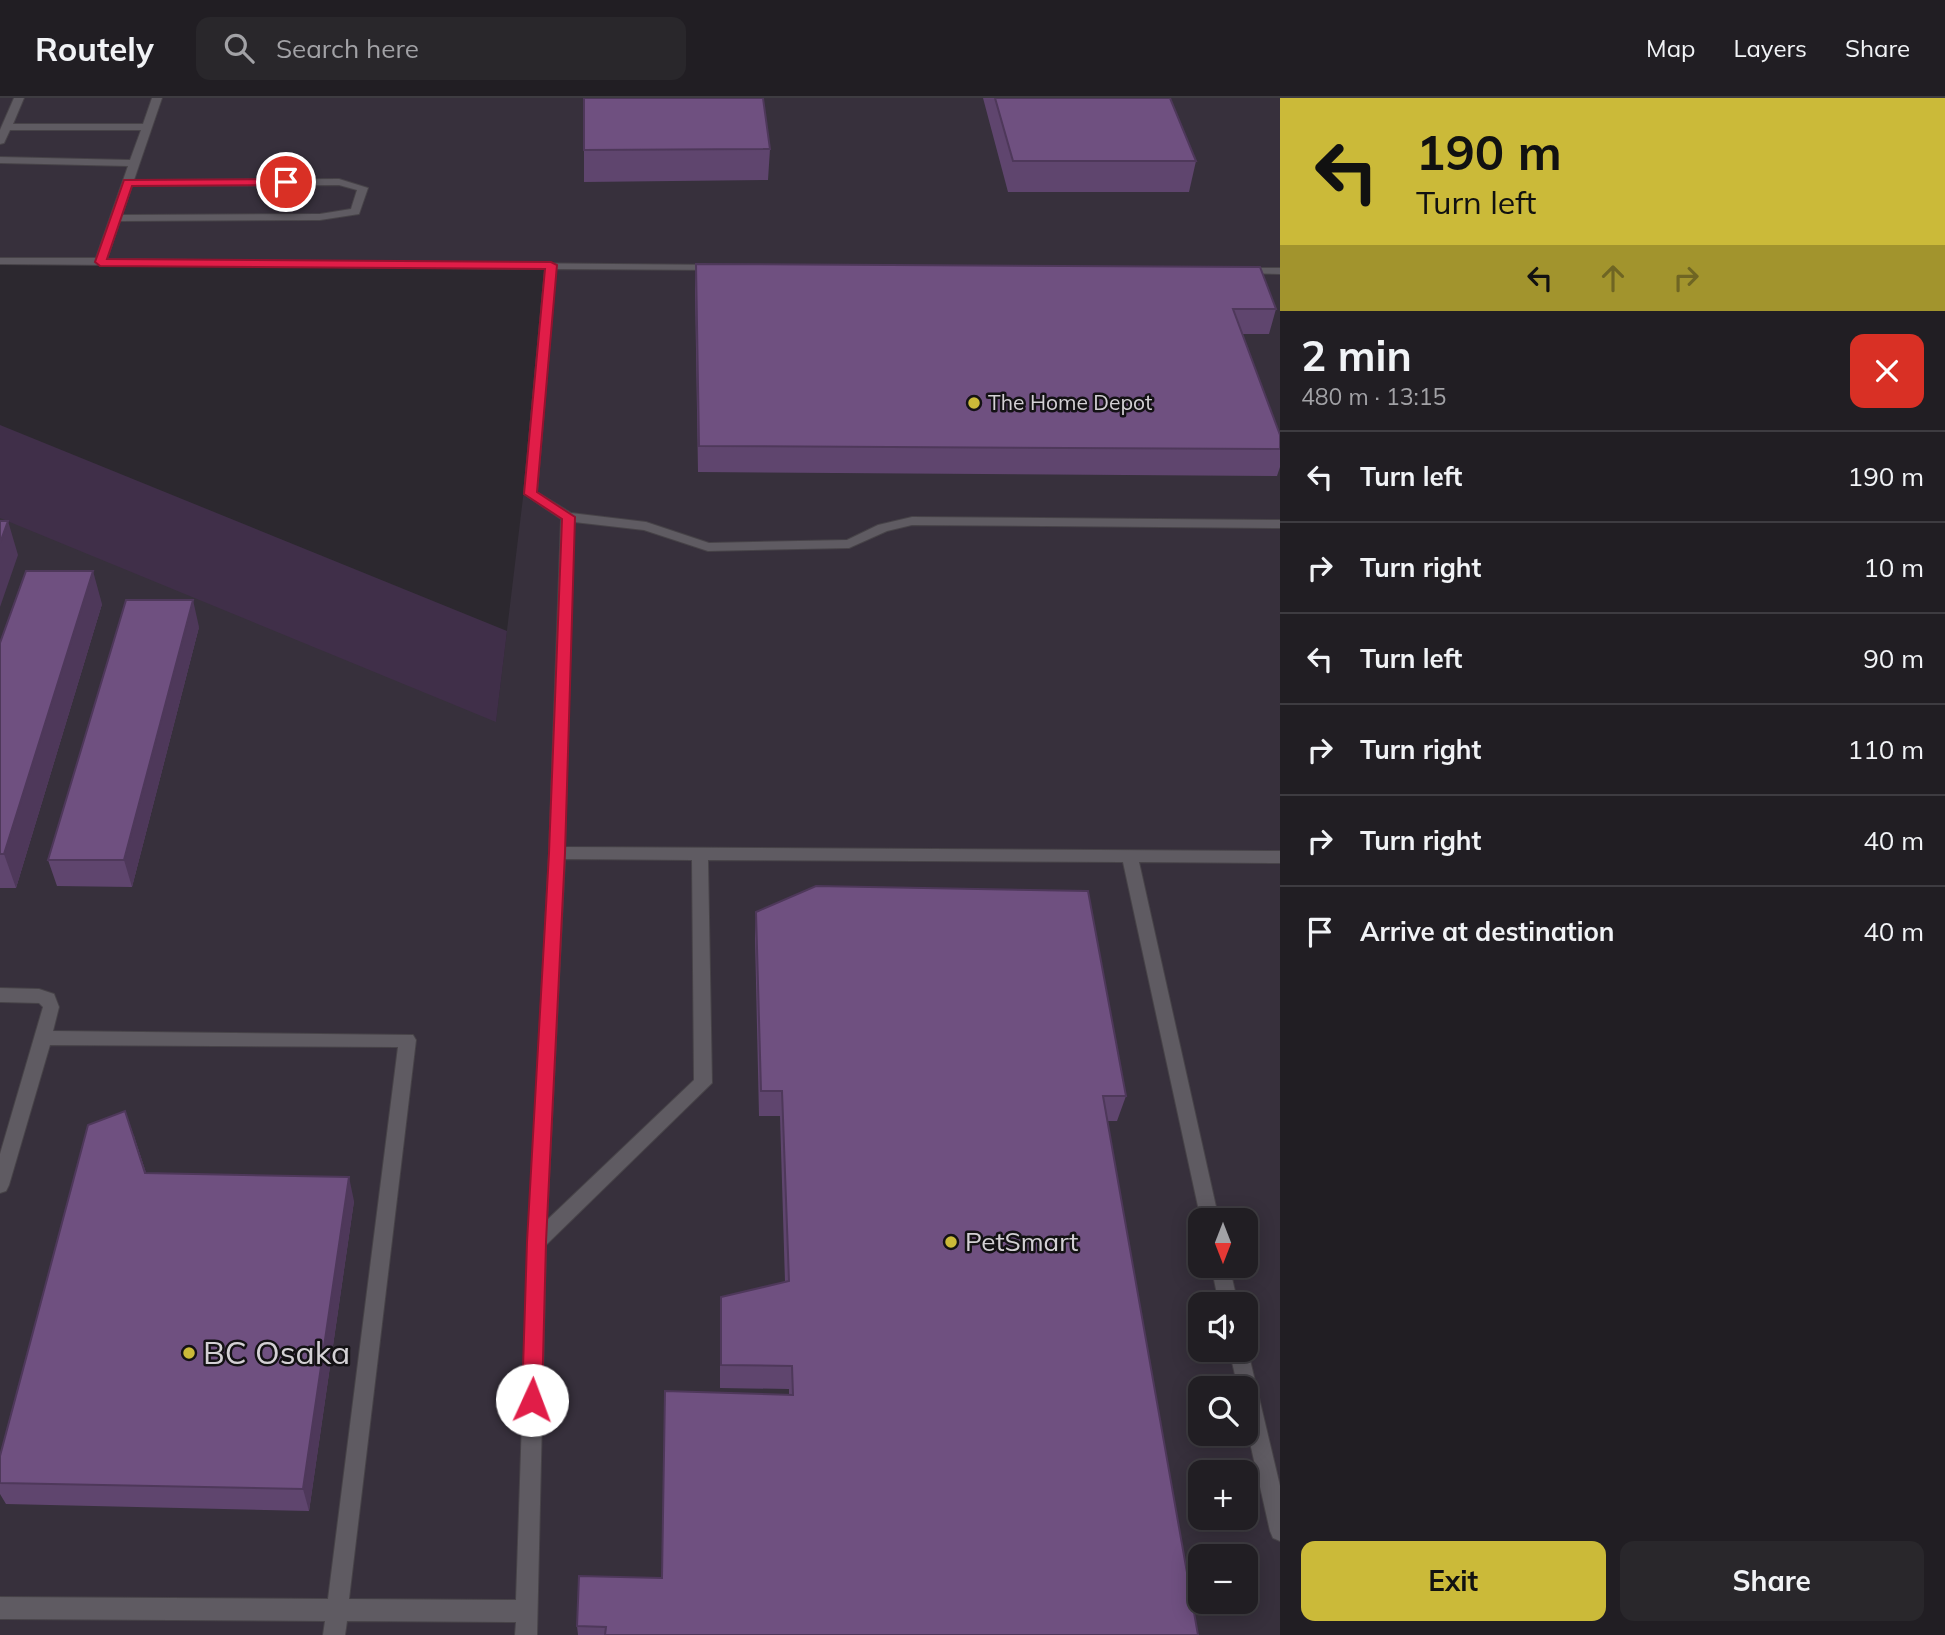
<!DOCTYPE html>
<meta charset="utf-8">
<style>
:root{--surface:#211e23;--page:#29272b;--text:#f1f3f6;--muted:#a2a2a6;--line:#3e3c41;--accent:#cbba39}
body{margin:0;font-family:Mulish,sans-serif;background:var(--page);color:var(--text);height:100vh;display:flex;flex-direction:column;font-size:26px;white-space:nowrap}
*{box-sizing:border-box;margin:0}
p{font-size:23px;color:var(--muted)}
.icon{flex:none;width:38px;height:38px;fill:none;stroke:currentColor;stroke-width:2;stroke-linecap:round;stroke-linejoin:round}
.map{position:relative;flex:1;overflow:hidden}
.side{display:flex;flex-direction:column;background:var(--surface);width:665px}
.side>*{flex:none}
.banner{background:#cbba39;color:#111;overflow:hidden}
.needle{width:46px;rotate:180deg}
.tools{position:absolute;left:1188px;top:1110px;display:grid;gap:14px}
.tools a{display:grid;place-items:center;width:70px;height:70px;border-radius:14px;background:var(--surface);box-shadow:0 4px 18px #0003,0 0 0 2px var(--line);font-size:35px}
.pin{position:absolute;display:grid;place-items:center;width:60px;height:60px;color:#fff;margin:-30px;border:4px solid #fff;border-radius:50%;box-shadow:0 2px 7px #0007}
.me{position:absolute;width:77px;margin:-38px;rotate:2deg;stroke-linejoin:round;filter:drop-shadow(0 0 5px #0008)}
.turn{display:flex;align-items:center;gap:24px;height:147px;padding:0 21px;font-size:32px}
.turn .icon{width:91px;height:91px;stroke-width:2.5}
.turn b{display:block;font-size:49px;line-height:60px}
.lanes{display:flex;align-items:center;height:66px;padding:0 21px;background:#0003;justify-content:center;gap:35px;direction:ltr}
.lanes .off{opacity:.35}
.round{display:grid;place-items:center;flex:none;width:74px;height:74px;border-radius:14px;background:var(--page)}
.head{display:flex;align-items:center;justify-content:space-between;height:119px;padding:0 21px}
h1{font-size:42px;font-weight:700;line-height:52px}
.button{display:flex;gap:14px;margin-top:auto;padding:14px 21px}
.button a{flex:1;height:80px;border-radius:14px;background:var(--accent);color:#111;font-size:28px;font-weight:700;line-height:80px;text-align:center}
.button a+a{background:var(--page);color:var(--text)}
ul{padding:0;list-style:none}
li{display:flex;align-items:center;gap:21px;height:91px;padding:0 21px;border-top:2px solid var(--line)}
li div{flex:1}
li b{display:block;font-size:26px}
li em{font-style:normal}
header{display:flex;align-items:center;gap:42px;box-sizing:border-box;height:98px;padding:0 35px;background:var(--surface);border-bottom:2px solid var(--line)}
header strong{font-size:33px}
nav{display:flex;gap:38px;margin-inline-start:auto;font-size:24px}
.search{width:490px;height:63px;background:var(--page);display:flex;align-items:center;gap:18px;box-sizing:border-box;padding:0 24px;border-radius:14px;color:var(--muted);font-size:26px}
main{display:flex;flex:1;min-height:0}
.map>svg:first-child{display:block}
.built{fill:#37303c;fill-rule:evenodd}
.green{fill:#402f49}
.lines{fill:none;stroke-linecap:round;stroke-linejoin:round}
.lane-casing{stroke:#474348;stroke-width:2}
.lane{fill:#5f5b62;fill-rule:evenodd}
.wall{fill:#5f456e}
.shaded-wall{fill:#4e385a}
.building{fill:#6f5080;stroke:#4e385a;stroke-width:2}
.route{fill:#e11d48;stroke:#92132f;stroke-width:2}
.poi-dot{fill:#cbba39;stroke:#141215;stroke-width:2.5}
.labels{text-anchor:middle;stroke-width:5;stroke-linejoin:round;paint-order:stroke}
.far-poi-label{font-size:21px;fill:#d4d1d5;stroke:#141215;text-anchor:start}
.poi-label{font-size:26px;fill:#d4d1d5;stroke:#141215;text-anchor:start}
.near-poi-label{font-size:32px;fill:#d4d1d5;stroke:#141215;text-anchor:start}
</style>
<header>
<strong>Routely</strong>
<div class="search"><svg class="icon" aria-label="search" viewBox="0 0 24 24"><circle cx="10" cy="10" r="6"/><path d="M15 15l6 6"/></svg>Search here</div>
<nav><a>Map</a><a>Layers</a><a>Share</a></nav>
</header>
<main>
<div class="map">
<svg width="1280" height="1537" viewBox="0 0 1280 1537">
<rect width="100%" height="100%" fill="#2c282f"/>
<path class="built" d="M0,0H1280V1537H0V414L496,623L551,168L0,163ZM1200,1122H1246V1167H1200ZM1200,1206H1246V1251H1200ZM1200,1290H1246V1335H1200ZM1200,1374H1246V1419H1200ZM1200,1458H1246V1503H1200Z"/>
<path class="green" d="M0,327L507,533L496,624L0,420Z"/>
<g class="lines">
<g class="lane-casing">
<path id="lane" d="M14,0H24L13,26H143L152,0H162L134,82L339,81L368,90L359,116L320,122L120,123L107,161L722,167V171L718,172L556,171L537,394L571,415L646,424L709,445L847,442L878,427L912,419L1280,422V430L912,427L887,433L849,450L708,453L644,432L574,424L565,749L1280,753V765L1139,764L1219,1122H1201L1123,764L708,762L712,985L546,1147L537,1537H515L516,1524L347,1523L345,1537H323L325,1523L0,1521V1499L328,1501L398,949L50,947L9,1087L6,1093L0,1095V1056L43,909L39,905L0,904V890L39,891L54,896L59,909L53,933L413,937L416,942L349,1501L516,1502L528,1144L549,755L561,421L524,396L545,171L0,166V160H96L128,68L0,65V59L130,62L141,32H10L4,45L0,46V32ZM339,87L357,92L351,111L320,116L122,117L132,88ZM565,761L692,762L694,982L547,1122Z
M1240,170H1280V176L1236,175V171Z
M1211,1167H1229L1238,1206H1219Z
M1246,1245L1280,1388V1443L1273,1440L1270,1433L1246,1327V1290H1238L1229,1251H1246Z"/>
</g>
<use href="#lane" class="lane"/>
</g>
<path class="wall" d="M983,0H1170L1196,63L1189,94H1008Z
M770,51L768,82L584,84V52Z
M696,166L1276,211L1269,236H1242L1280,337V369L1277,378L698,374L695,191Z
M102,506L16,790H0V545Z
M199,529L132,789L57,788L48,762Z
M756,814L1126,998L1117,1023H1107L1198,1537H578L577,1528L662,1480L789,1297V1291L720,1290V1222L721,1199L785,1184L780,1018H759L755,840Z
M134,1038L146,1075L354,1103L309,1413L6,1406L0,1396V1358Z"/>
<path class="shaded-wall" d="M8,423L18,457L0,509V445Z
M93,473L102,506L16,790L4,756Z
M193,502L199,529L132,789L124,762Z
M125,1013L134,1038L154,1099L145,1075Z
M349,1079L354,1103L309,1413L303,1391Z"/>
<path class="building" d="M584,0H763L770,51L584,52Z
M995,0H1170L1196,63H1013Z
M696,166L1260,169L1276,211H1233L1280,337V351L699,348Z
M0,423H8L0,445Z
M26,473H93L4,756H0V545Z
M126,502H193L124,762H48Z
M816,788L1088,793L1126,998H1103L1198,1537H605L606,1529L577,1528L579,1478L662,1480L665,1293L793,1297L792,1268L721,1267V1199L789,1183L782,993H761L756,814Z
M125,1013L145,1075L349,1079L303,1391L0,1385V1358L88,1027Z"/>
<path class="route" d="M286,81L290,82V87L132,88L107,161L551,164L557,167L537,394L575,419L565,755L546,1144L542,1302L539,1309L532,1312L525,1309L522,1302L527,1144L549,755L562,421L524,396L545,171L100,168L95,164L124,82Z"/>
<g class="poi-dot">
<circle cx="974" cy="305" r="7"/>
<circle cx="951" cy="1144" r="7"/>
<circle cx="189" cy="1255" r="7"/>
</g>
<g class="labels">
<g class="far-poi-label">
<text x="988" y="312">The Home Depot</text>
</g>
<g class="poi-label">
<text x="965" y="1153">PetSmart</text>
</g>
<g class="near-poi-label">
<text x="203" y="1266">BC Osaka</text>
</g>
</g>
</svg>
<div class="tools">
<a><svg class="needle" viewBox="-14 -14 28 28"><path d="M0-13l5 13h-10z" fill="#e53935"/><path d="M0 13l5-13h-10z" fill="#a2a2a6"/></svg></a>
<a><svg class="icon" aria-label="sound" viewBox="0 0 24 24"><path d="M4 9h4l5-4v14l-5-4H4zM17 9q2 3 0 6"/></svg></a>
<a><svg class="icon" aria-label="search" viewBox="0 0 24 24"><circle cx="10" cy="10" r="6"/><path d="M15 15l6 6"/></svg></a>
<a>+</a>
<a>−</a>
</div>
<div class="pin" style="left:286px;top:84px;background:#d93025"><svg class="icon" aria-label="arrive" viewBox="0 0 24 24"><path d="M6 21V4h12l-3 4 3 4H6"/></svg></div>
<svg class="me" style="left:532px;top:1302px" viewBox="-20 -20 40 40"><circle r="19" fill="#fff"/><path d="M0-13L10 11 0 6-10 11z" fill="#e11d48"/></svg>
</div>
<section class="side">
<div class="banner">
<div class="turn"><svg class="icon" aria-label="left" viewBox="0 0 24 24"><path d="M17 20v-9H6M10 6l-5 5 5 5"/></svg><div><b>190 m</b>Turn left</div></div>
<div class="lanes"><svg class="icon" aria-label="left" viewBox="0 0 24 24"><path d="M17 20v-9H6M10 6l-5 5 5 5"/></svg><svg class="icon off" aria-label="ahead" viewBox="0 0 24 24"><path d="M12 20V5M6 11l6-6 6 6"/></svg><svg class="icon off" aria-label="right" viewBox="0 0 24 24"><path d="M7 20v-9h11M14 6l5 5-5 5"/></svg></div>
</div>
<div class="head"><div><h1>2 min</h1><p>480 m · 13:15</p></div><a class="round" style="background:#d93025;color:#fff"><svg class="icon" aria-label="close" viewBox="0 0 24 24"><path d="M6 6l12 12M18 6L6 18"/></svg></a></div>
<ul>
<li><svg class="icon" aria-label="left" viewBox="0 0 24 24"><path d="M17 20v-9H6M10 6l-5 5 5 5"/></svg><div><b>Turn left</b></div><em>190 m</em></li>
<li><svg class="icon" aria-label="right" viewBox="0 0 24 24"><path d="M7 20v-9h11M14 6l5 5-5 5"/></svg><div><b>Turn right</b></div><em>10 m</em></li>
<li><svg class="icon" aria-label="left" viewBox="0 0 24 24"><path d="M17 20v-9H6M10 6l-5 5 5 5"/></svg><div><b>Turn left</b></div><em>90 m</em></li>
<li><svg class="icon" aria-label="right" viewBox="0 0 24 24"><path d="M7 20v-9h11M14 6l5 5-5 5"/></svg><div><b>Turn right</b></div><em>110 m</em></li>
<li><svg class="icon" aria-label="right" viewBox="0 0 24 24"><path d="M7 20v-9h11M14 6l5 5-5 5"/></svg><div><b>Turn right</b></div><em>40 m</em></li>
<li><svg class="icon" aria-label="arrive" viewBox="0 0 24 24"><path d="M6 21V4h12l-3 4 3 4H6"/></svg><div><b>Arrive at destination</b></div><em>40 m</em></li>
</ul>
<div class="button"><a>Exit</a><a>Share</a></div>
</section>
</main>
